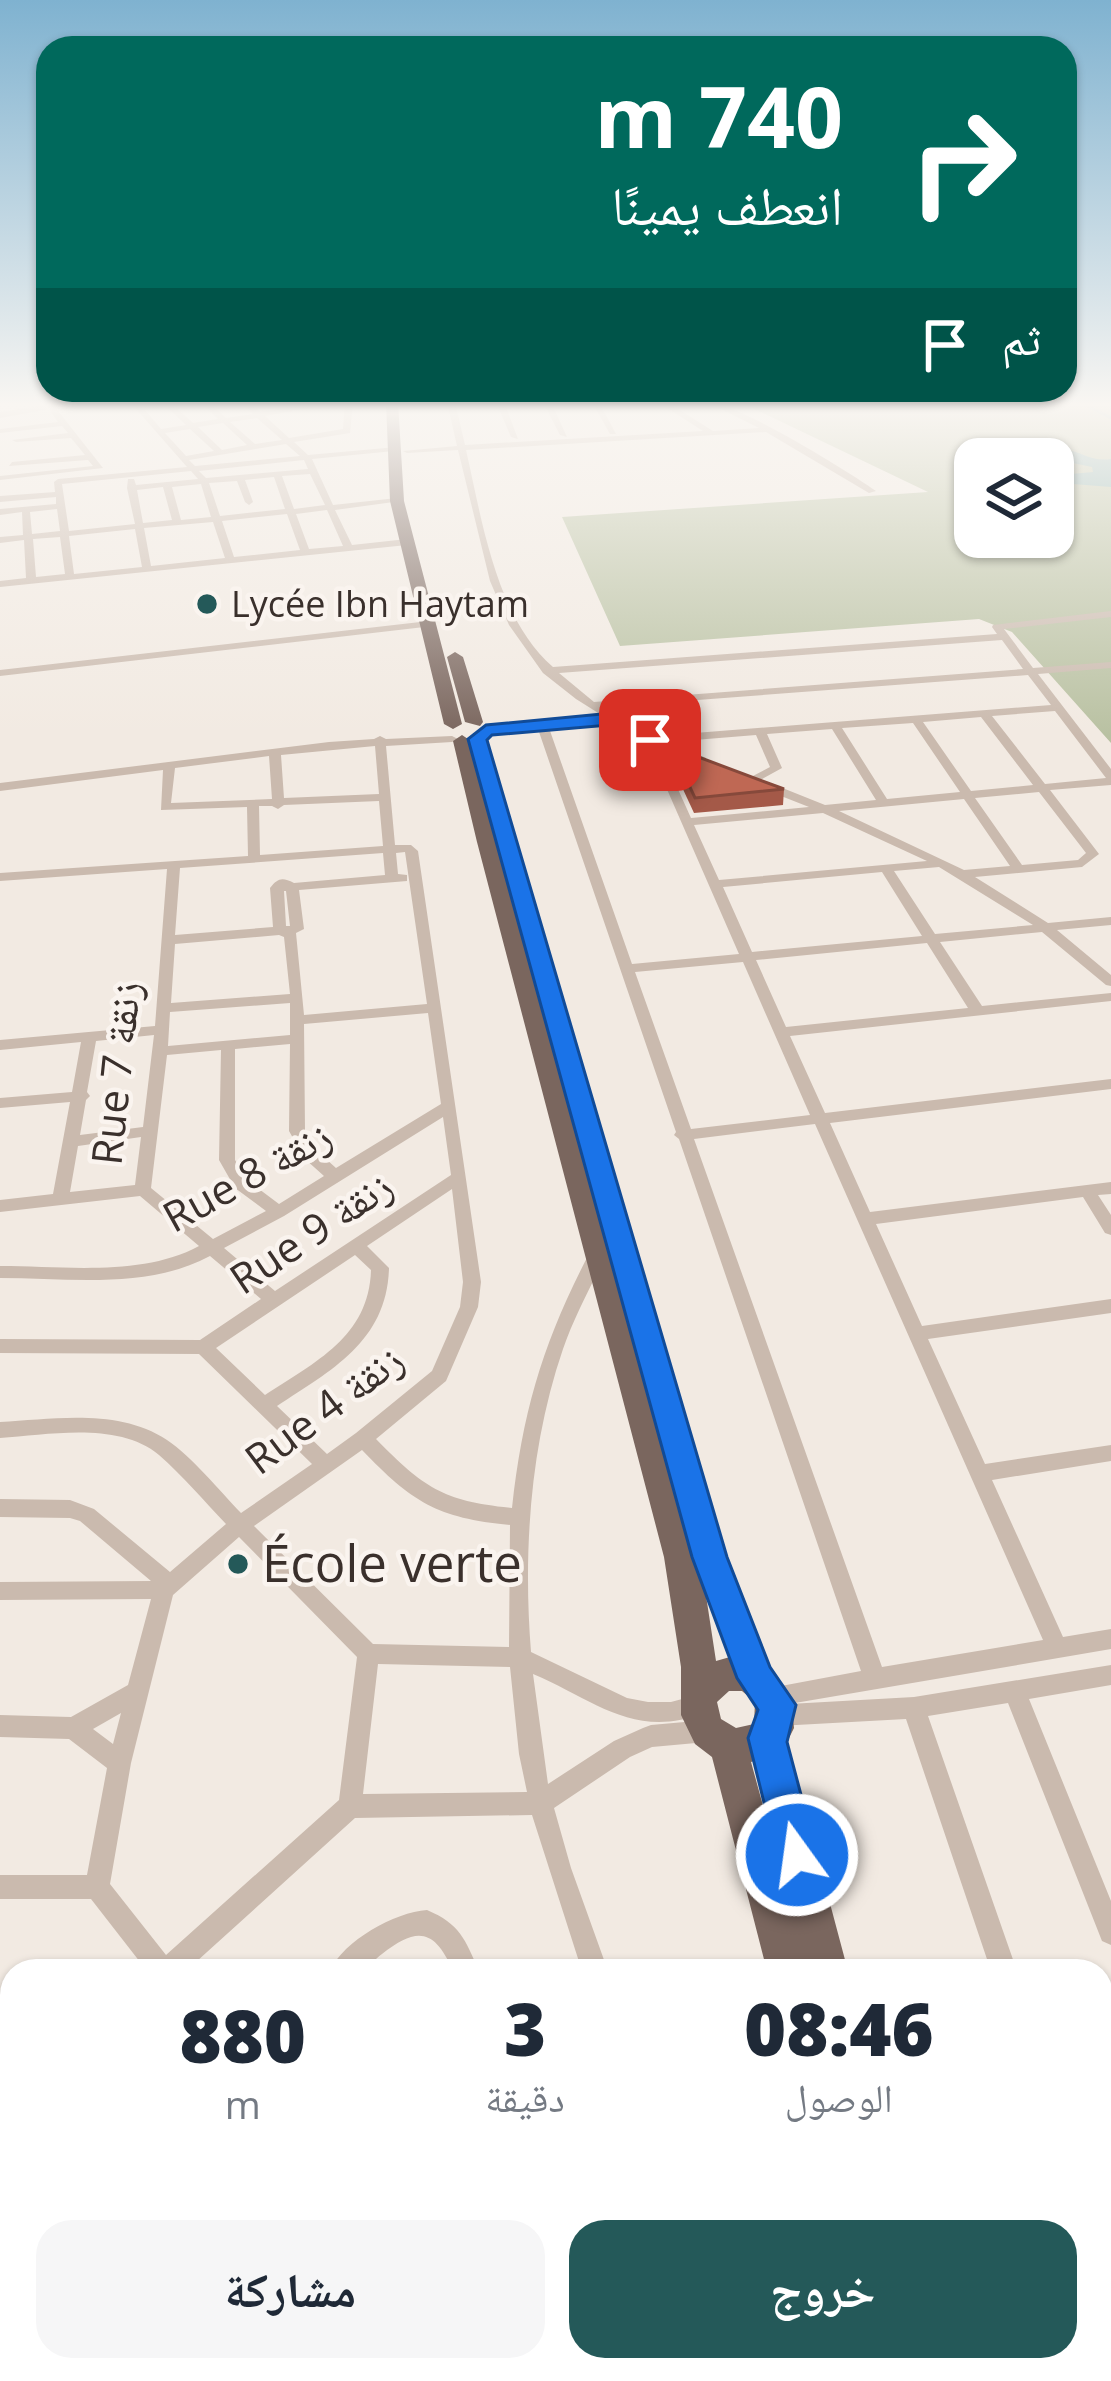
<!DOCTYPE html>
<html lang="ar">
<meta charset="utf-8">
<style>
:root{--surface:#fff;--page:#f6f6f7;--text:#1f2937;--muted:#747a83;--accent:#245959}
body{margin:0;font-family:"Open Sans","Noto Naskh Arabic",sans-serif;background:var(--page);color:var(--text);direction:rtl;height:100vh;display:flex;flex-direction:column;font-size:45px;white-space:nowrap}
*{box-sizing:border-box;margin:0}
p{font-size:39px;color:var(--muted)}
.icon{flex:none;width:66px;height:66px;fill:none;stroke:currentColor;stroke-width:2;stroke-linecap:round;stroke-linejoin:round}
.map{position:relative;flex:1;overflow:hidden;direction:ltr}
.sheet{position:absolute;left:0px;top:1959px;width:1113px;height:423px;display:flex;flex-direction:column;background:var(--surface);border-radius:36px 36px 0 0;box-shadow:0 3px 9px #0004;direction:rtl}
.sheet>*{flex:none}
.top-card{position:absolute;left:36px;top:36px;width:1041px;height:366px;border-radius:36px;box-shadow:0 3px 9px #0004;direction:rtl;background:#00695c;color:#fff;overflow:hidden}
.fabs{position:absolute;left:954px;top:438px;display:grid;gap:24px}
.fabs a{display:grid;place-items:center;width:120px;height:120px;border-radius:24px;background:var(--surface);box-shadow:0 3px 9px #0004;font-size:60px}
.pin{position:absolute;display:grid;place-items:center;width:102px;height:102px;color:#fff;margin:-51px;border-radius:24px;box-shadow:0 6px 18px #0006}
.me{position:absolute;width:132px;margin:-66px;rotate:346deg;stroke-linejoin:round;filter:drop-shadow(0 0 9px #0008)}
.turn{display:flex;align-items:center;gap:42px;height:252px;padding:0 36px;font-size:54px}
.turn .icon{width:156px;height:156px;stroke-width:2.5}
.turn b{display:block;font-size:84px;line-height:102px}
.then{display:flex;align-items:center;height:114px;padding:0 36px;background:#0003;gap:24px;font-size:45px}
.eta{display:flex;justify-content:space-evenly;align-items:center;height:204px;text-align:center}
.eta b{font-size:72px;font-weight:800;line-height:84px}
.action{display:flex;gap:24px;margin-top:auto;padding:24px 36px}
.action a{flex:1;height:138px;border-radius:36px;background:var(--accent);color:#fff;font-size:48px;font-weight:800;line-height:138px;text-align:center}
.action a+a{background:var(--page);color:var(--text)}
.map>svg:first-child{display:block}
.green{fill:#b9c1a2;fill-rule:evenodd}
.water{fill:#83aead}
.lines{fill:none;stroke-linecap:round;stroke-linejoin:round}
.stream{stroke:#83aead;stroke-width:3}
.minor{fill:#cabaae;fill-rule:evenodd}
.tertiary{fill:#cabaae;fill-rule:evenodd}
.primary{fill:#7a665e;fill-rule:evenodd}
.wall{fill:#a45948}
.building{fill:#bf6854;stroke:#86493b;stroke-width:3}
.route{fill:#1a73e8;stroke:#114b97;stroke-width:3}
.poi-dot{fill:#245959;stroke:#faf4ef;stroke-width:4.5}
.labels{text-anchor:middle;stroke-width:9;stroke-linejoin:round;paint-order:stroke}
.far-poi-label{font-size:36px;fill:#3a302c;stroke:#faf4ef;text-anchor:start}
.street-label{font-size:42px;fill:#3a302c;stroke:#faf4ef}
.near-poi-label{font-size:51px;fill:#3a302c;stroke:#faf4ef;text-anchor:start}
</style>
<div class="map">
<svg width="1111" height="2381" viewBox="0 0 1111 2381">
<rect width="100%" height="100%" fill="#f2eae2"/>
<path class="green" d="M740,402H1111V743L1012,632L979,619L620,646L562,517L928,492ZM975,459H1053V537H975Z"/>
<path class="water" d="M1050,449C1075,445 1088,463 1111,459V487L1060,483L1071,474L1093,472L1092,467L1058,460Z"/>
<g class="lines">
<path class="stream" d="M1080,402L1111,418"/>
<path class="minor" d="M44,402H51L103,468L0,480V476L93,466L88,460L9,466L12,462L85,455L71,438L16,442L12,440L68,433L62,426L0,433V429L58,422Z
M130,402H137L141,406L190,402L174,406L193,423L218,419L201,402H209L226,418L253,414L241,402H249L260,412L322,402H341L265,416L289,438L343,429L345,402H353L350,433L294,442L308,455L397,447L394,451L312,459L333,505L397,498L401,501L335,510L352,545L407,539L412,542L407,545L0,587V581L26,578L24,540L0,543V537L23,535L22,512L0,515V509L56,504V497L0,502V496L55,492L54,482L58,479L187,467ZM167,407L186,425L161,429L145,410ZM257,418L282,440L255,444L230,422ZM223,423L247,445L222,450L198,427ZM190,429L214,451L186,456L165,433ZM286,444L300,456L195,466L189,460ZM304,460L308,469L206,478L199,471ZM191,471L198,479L136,485L134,479H128L127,488L135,524L69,531L62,484ZM310,474L325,505L294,509L282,476ZM274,477L285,509L220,516L209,483L237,481L245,502L249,505L253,502L245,480ZM201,484L211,517L181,520L172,487ZM163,487L172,520L143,523L137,490ZM57,509L60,531L32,534L30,512ZM327,510L343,546L309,549L296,514ZM287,514L300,550L234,557L222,521ZM213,522L225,558L151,566L144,528ZM135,529L142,567L74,574L69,536ZM60,537L65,574L36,577L33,539Z
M447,402H455L465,445L703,431L658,402H667L713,431L759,428L707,402C736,402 848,471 876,491L869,493L766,432L466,450C482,520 496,618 553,667L997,634L992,627L993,625L1111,611V617L1004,629L1033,668L1111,662V668L1038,674L1111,769V785L1050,790L1099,854L1082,867L975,877L1048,923L1111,917V925L1057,930L1111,975V986L1106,985L1042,932L940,942L982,1006L1111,993V1001L790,1036L825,1113L1111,1079V1089L830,1123L870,1212L1111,1182V1194L1098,1195L1111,1215V1235L1105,1233L1083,1197L876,1224L922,1326L1111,1299V1313L928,1339L985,1464L1111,1445V1461L992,1480L1063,1637L1111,1629V1649L789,1704L914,1697L1111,1665V1685L1029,1699L1111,1901V1945L1102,1941L1008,1703L928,1716L1017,1971H991L906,1719L778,1726L770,1723L767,1715L773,1706L765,1703L762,1696L765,1689L861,1671L679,1139L674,1135L676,1132L538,729L486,733L480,730L486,727L603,716L576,699L543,673L509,625L490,581L458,450L407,453L403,451L457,446ZM1002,640L1023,669L594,702L559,673ZM1028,675L1051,705L657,736L604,707ZM1055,711L1106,778L1045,784L992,716ZM981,717L1033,785L971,791L923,722ZM613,722L645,739L739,954L632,964L549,728ZM913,723L960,792L887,799L842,728ZM832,729L876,800L825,805L765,781L759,785L761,788L809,807L691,818L658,745L702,763L706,762V758L670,742L756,735L770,767L749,778V782L753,784L782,768L767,734ZM1039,792L1086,853L1078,860L1022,865L975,798ZM964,799L1010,866L964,870L839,811ZM823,813L927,861L719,880L694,825ZM939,867L1033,925L935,934L894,871ZM882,872L922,936L752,952L723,887ZM927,943L968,1008L786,1027L756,960ZM743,962L810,1115L691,1129L635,972ZM815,1124L1043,1640L882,1667L694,1139Z
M496,402H504L518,439L511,437Z
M543,402H551L567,437L560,435Z
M592,402H599L616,434H610Z
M429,621L433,622V626L0,676V670Z
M380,736L386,739L452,736L458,739L452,742L386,746L395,845H411L418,851L481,1282L478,1307L446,1381L376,1439C424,1488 443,1501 512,1508C523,1408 544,1340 590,1252H602L605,1256C591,1287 574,1317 563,1349C530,1445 523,1552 531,1652L627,1698L648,1702H671L697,1695L705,1699L708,1706L705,1713C633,1740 595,1700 533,1674L548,1784L614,1741L643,1728L651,1725L707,1720L715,1723L718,1731L715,1739L707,1742L652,1747L630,1757L554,1808L571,1868L608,1971H582L532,1815L355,1818L186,1971H147L91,1899H0V1875H87L107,1768L69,1739L0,1737V1715L71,1717L128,1685L151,1599L0,1600V1582L151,1581L80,1521L70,1518L0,1517V1499L70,1500L94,1509L170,1572L226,1524C204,1501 183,1476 159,1455C118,1421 49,1435 0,1438V1422C54,1419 119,1408 167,1440C191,1456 220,1491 241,1513L312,1464L199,1354L0,1353V1339L200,1340L261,1299L210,1256C147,1290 69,1278 0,1278V1266C64,1266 142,1277 199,1246L140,1196L0,1212V1200L53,1194L70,1102L0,1108V1098L72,1092L81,1042L0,1050V1040L155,1026L167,869L0,881V873L248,856L247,807L161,810L163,770L0,791V783L329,742L374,739ZM375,746L379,794L284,798L281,755ZM269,756L272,799L171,803L175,768ZM379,801L383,846L260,855L259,806H272L278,809L284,805ZM405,852L427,1004L304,1015L296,933L304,929L299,890L407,881V875L398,874L396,853ZM383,853L385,875L294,883C282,877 278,878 270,888L273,927L175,935L180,868ZM284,891H286L290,926H286ZM279,935L284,937L290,994L171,1003L175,944ZM290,1003V1035L168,1046L170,1012ZM428,1013L441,1104L336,1168L317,1151L305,1131L304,1024ZM154,1035L143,1127L80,1135L86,1100L90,1096L87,1092L96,1041ZM290,1044L289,1131L305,1159L324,1176L279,1204L247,1180L235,1160V1049ZM221,1050L219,1160L235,1188L266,1211L213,1239L151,1188L167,1055ZM443,1117L451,1175L275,1291L224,1248L284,1216ZM141,1137L135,1185L70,1192L78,1146ZM452,1189L463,1282L460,1307L432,1371L356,1433L327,1454L277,1406C332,1370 387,1341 389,1268L367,1246ZM355,1255L371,1270C369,1337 315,1362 265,1395L216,1348ZM362,1450C412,1502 437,1518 510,1525L509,1647L373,1644L254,1526ZM239,1537L357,1657L339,1800L166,1955L110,1884L131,1763L173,1595ZM378,1664L510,1667L519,1754L527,1792L363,1794ZM121,1713L113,1744L93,1729Z
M427,1910C460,1924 465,1939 479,1971H453C435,1929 417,1926 382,1954C375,1959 367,1969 359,1971C351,1973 339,1971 330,1971C343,1941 395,1912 427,1910Z
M0,2067H12V2093H0Z
M12,2100V2132L0,2139V2107Z
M1101,2243L1111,2247V2301L1101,2296Z
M12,2296V2332L0,2338V2302Z
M200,2370H230V2381H200Z
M444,2370H505L500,2381H449Z
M606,2370H636L640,2381H610Z
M783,2370H817L822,2381H788Z"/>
<path class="tertiary" d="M64,402H89L0,418V412Z"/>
<path class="primary" d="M386,402H398L404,501L462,724L453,729L444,724L390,501Z
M455,652L463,657L483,722L480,726L465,722L447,657Z
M462,735L471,741L488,806L496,802L506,808L727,1557L770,1668L791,1696L794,1728L787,1742L848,1971H767L712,1757L695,1744L681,1715V1667L664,1557L477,842L453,741ZM705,1589L730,1657L716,1661ZM729,1691H742L755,1702L754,1724L736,1728L721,1719L717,1702ZM754,1761L781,1871L751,1762Z
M852,2370H948L951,2381H854Z"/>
</g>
<path class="wall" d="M676,757L784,789L783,805L694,813L675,772Z"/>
<path class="building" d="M685,752L784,789L695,798L676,757Z"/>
<linearGradient id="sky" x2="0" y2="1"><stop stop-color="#7fb2d0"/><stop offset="0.55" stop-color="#f9f6f2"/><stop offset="1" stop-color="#f9f6f2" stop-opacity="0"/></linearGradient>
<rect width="1111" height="736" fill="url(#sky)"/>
<path class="route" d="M612,713L659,740L643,744L609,725L492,735L487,740L727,1557L770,1667L796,1705L787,1742L817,1855L811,1869L797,1875L783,1869L777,1855L748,1738L758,1710L737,1678L692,1557L468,739L486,725Z"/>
<g class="poi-dot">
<circle cx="207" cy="604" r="12"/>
<circle cx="238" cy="1564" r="12"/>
</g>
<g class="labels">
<g class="far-poi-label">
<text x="231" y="617">Lycée Ibn Haytam</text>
</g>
<g class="street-label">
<text transform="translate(116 1073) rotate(-84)" y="15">Rue 7 زنقة</text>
<text transform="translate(247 1176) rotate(-29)" y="15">Rue 8 زنقة</text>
<text transform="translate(311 1232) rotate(-34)" y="15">Rue 9 زنقة</text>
<text transform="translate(324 1409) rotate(-37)" y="15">Rue 4 زنقة</text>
</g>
<g class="near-poi-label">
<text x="262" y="1582">École verte</text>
</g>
</g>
</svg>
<div class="fabs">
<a><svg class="icon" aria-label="layers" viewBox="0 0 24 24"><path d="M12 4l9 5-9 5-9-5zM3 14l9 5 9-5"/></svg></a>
</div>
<div class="pin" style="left:650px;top:740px;background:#d93025"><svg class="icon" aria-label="arrive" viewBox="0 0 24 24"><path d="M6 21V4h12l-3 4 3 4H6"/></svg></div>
<svg class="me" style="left:797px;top:1855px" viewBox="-20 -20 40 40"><circle r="17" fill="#1a73e8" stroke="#fff" stroke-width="3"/><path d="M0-11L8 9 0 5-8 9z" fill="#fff"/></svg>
<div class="top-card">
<div class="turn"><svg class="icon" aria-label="right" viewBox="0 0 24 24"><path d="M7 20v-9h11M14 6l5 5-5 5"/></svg><div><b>740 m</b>انعطف يمينًا</div></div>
<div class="then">ثم<svg class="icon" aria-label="arrive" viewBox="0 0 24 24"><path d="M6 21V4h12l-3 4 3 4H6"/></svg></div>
</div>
<section class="sheet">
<div class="eta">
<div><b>08:46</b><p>الوصول</p></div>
<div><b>3</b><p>دقيقة</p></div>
<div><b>880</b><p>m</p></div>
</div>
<div class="action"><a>خروج</a><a>مشاركة</a></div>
</section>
</div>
